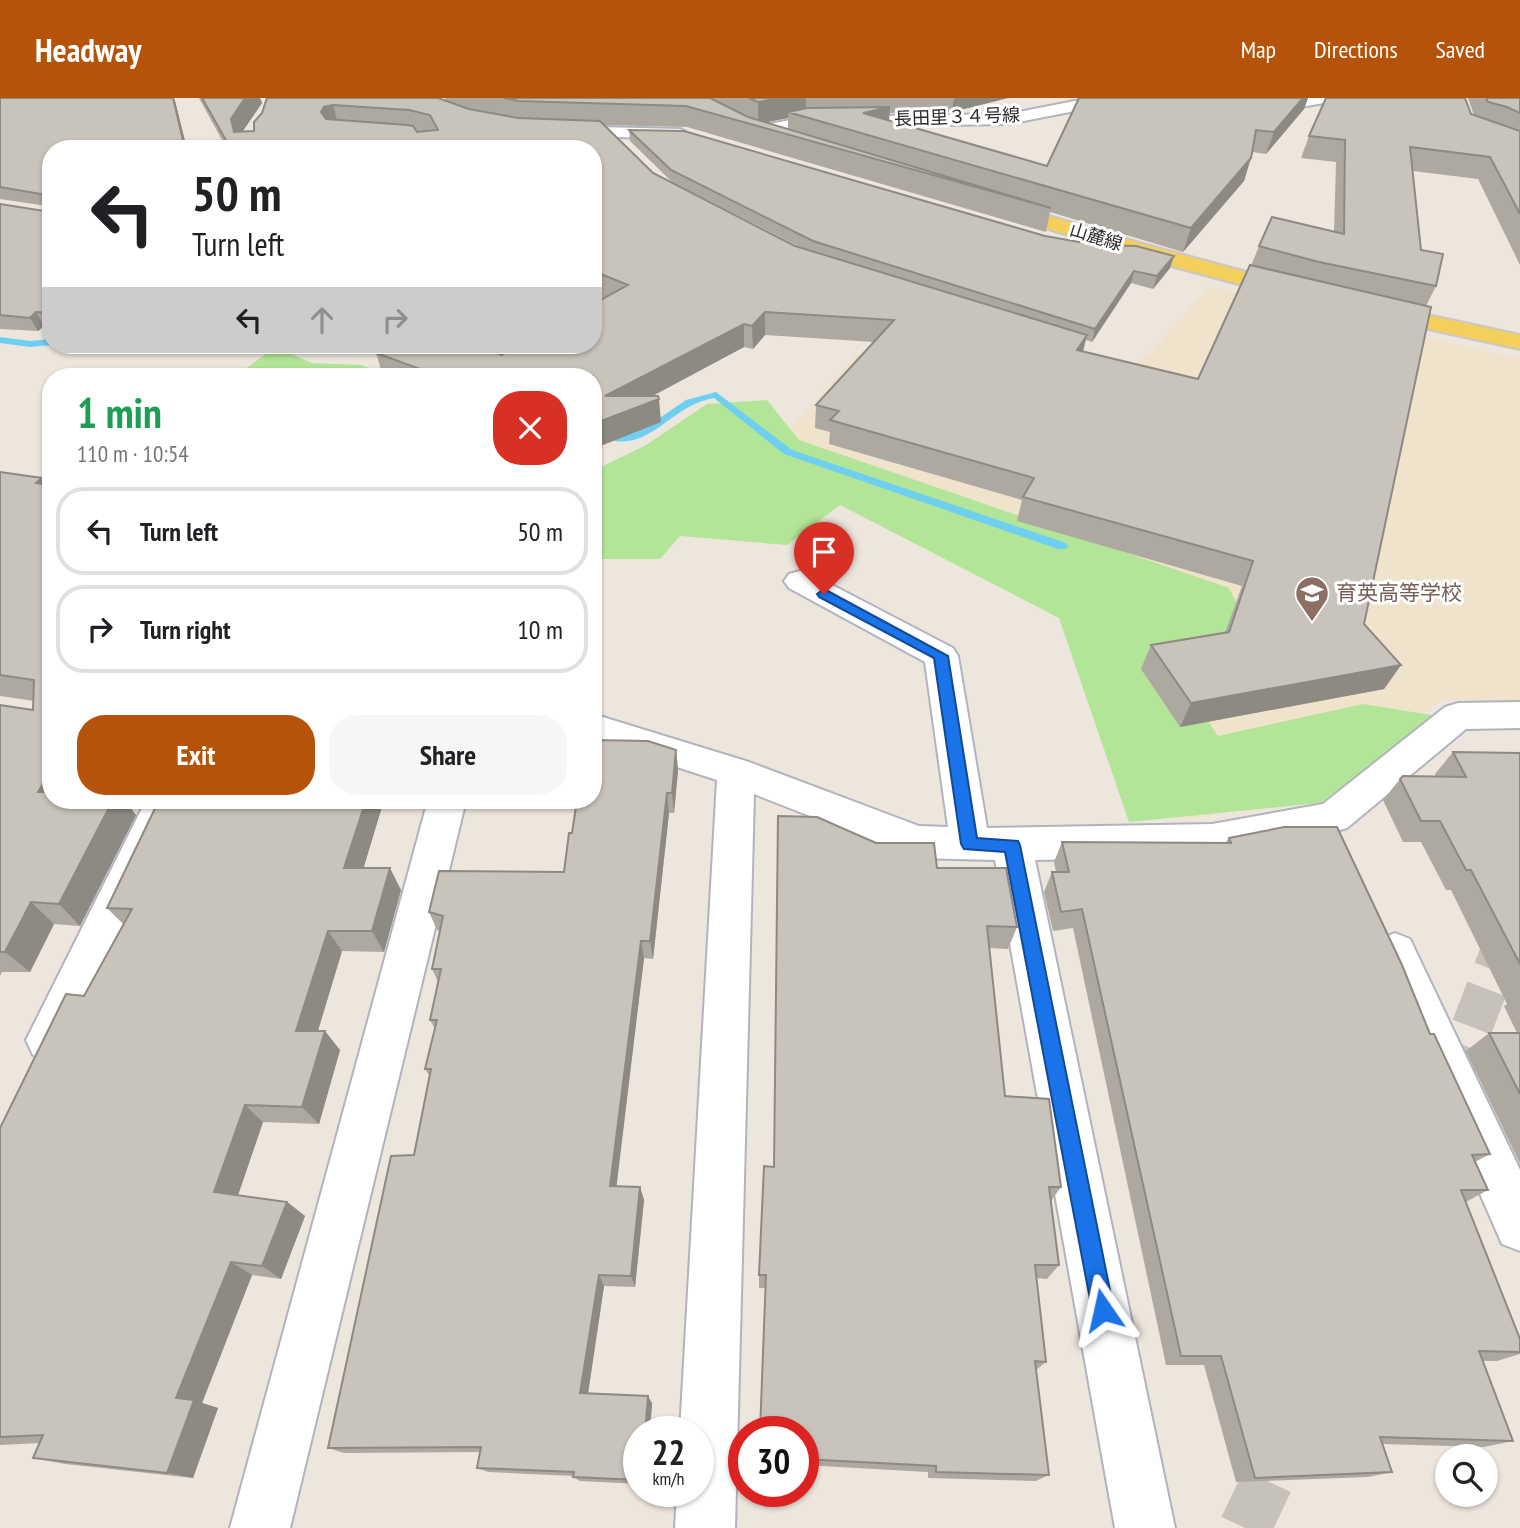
<!DOCTYPE html>
<meta charset="utf-8">
<style>
:root{--surface:#fff;--page:#f6f6f6;--text:#202124;--muted:#757577;--line:#e0e0e0;--accent:#b45309}
body{margin:0;font-family:"PT Sans Narrow","Noto Sans JP",sans-serif;background:var(--page);color:var(--text);height:100vh;display:flex;flex-direction:column;font-size:26px;white-space:nowrap}
*{box-sizing:border-box;margin:0}
p{font-size:23px;color:var(--muted)}
.icon{flex:none;width:38px;height:38px;fill:none;stroke:currentColor;stroke-width:2;stroke-linecap:round;stroke-linejoin:round}
.map{position:relative;flex:1;overflow:hidden}
.drawer{position:absolute;left:42px;top:270px;width:560px;height:441px;display:flex;flex-direction:column;background:var(--surface);border-radius:28px;box-shadow:0 2px 5px #0004}
.drawer>*{flex:none}
.hud{position:absolute;left:42px;top:42px;width:560px;height:214px;border-radius:28px;box-shadow:0 2px 5px #0004;background:#fff;color:var(--text);overflow:hidden}
.tools{position:absolute;left:1435px;top:1346px;display:grid;gap:14px}
.tools a{display:grid;place-items:center;width:63px;height:63px;border-radius:50%;background:var(--surface);box-shadow:0 2px 5px #0004;font-size:35px}
.speed{position:absolute;left:623px;top:1318px;display:flex;gap:14px;font-size:35px;font-weight:700;text-align:center}
.speed>*{display:grid;place-content:center;width:91px;height:91px;border-radius:50%;background:var(--surface);box-shadow:0 2px 5px #0004;line-height:1}
.speed small{font-size:18px;font-weight:400}
.speed .limit{border:10px solid #d22;background:#fff;color:#111}
.pin{position:absolute;display:grid;place-items:center;width:60px;height:60px;color:#fff;margin:-72px -30px;border-radius:50% 50% 50% 0;rotate:-45deg;box-shadow:0 0 7px #0007}
.pin .icon{rotate:45deg}
.me{position:absolute;width:77px;margin:-38px;rotate:349deg;stroke-linejoin:round;filter:drop-shadow(0 0 5px #0008)}
.turn{display:flex;align-items:center;gap:24px;height:147px;padding:0 35px;font-size:32px}
.turn .icon{width:91px;height:91px;stroke-width:2.5}
.turn b{display:block;font-size:49px;line-height:60px}
.lanes{display:flex;align-items:center;height:66px;padding:0 35px;background:#0003;justify-content:center;gap:35px;direction:ltr}
.lanes .off{opacity:.35}
.round{display:grid;place-items:center;flex:none;width:74px;height:74px;border-radius:28px;background:var(--page)}
.head{display:flex;align-items:center;justify-content:space-between;height:119px;padding:0 35px}
h1{font-size:42px;font-weight:600;line-height:52px;color:#1e9e55}
.button{display:flex;gap:14px;margin-top:auto;padding:14px 35px}
.button a{flex:1;height:80px;border-radius:28px;background:var(--accent);color:#fff;font-size:28px;font-weight:600;line-height:80px;text-align:center}
.button a+a{background:var(--page);color:var(--text)}
ul{padding:0;list-style:none}
li{display:flex;align-items:center;gap:21px;height:88px;margin:0 14px 10px;padding:0 21px;border:4px solid var(--line);border-radius:28px}
li div{flex:1}
li b{display:block;font-size:26px}
li em{font-style:normal}
header{display:flex;align-items:center;gap:42px;box-sizing:border-box;height:98px;padding:0 35px;background:var(--accent);color:#fff}
header strong{font-size:33px}
nav{display:flex;gap:38px;margin-inline-start:auto;font-size:24px}
.map>svg:first-child{display:block}
.education{fill:#efe3cc}
.green{fill:#b3e598}
.lines{fill:none;stroke-linecap:round;stroke-linejoin:round}
.stream{fill:#6ecff1;fill-rule:evenodd}
.highway-tunnel-far1{stroke:#c6c1b9;stroke-width:41;stroke-dasharray:41 20;stroke-linecap:butt}
.highway-tunnel{stroke:#c6c1b9;stroke-width:52;stroke-dasharray:52 26;stroke-linecap:butt}
.street-casing{stroke:#b1b3bf;stroke-width:4}
.primary-casing{stroke:#c8c8c8;stroke-width:4}
.street{fill:#fff;fill-rule:evenodd}
.primary{fill:#f4cf5b;fill-rule:evenodd}
.wall{fill:#ada9a1;fill-rule:evenodd}
.shaded-wall{fill:#8d8983}
.building{fill:#c9c4bb;stroke:#8d8983;stroke-width:2;fill-rule:evenodd}
.route{fill:#1a73e8;stroke:#114b97;stroke-width:2}
.labels{text-anchor:middle;stroke-width:6;stroke-linejoin:round;paint-order:stroke}
.far-street-label{font-size:18px;fill:#2b2b2b;stroke:#fff}
.education-label{font-size:21px;fill:#785e54;stroke:#fff;text-anchor:start}
</style>
<header>
<strong>Headway</strong>
<nav><a>Map</a><a>Directions</a><a>Saved</a></nav>
</header>
<div class="map">
<svg width="1520" height="1430" viewBox="0 0 1520 1430">
<rect width="100%" height="100%" fill="#ede6dd"/>
<path class="education" d="M1209,188L1520,261V604L1443,602L1308,694L1189,722L1069,447L783,340L855,257L1087,277L1126,271L1151,254Z"/>
<path class="green" d="M275,249L312,265L361,267L388,278H236Z
M767,302L799,342L1229,490L1256,545L1165,561L1218,638L1363,606L1437,618L1320,705L1129,724L1059,520L840,407L787,447L680,438L660,461H593V373L646,347L707,306Z"/>
<g class="lines">
<path class="stream" d="M0,239L30,243L51,241L52,247L30,249L0,245Z
M487,247H498L532,278H521Z
M716,294L792,352L1066,445L1068,448L1066,451H1058L784,356L714,300C667,307 646,365 593,335V327L614,337H626L648,328L686,302Z"/>
<path class="highway-tunnel-far1" d="M1450,986L1520,804"/>
<path class="highway-tunnel" d="M1445,999L1451,984
M1245,1430L1289,1337"/>
<g class="street-casing">
<path id="street" d="M1090,0H1124L1116,5L1008,26L806,29L755,39L746,34L749,30L806,19L1008,16Z
M1188,0H1331L1329,4L1301,9L1196,5Z
M558,28L680,31L689,36L680,41L552,37L549,33Z
M800,473L811,476L953,550L958,558L987,730L1212,726L1323,706L1445,609L1458,605L1520,604V630L1466,631L1347,730L1333,734L1212,758L1035,762L1175,1430H1115L995,762L917,760L754,696L735,1430H675L677,1393H698V1334H680L717,682L593,642V616L749,664L919,728L948,729L925,564L789,490L784,483L789,476Z
M146,702H184L65,957L49,963L33,957L26,942Z
M428,702H466L290,1430H230Z
M1395,835L1410,841L1520,1072V1153L1502,1146L1374,854L1380,841Z"/>
</g>
<g class="primary-casing">
<path id="primary" d="M999,103L1143,146L1302,189L1305,194L1302,199L1294,201L1127,156L992,113L989,109L992,105Z
M1377,206L1520,237V251L1369,218L1365,213L1369,208Z"/>
</g>
<use href="#street" class="street"/>
<use href="#primary" class="primary"/>
</g>
<path class="wall" d="M0,0L175,3L187,51H51V228H44L38,233L0,231V106L44,113L47,110V108L0,101Z
M199,0H260L262,5L243,33H254L262,15L267,0L446,3L445,0H1008L952,14L890,15L889,23L1047,68L1079,0H1308L1304,11L1266,56L1252,54L1244,83L1183,154L1050,114L1046,134L687,29L604,27L653,75L795,148L804,151L672,84L630,43L629,32L1170,170L1153,191L1131,185L1092,244L1086,242L1083,254L1198,281L1251,168L1259,148L1334,134L1336,64L1301,60L1309,38L1471,16L1474,17L1468,0H1520V167L1478,81L1413,73L1421,152L1436,188L1426,208L1364,526L1401,567L1384,591L1180,629L1141,571L1151,547L1225,535L1242,488L1017,423L1022,402L829,346L830,334L815,330L816,307L874,244L765,237L753,251L744,249L653,298L661,324L593,278H383L376,255L501,257L605,200L593,195V51H227ZM788,20V31L766,24L775,22Z
M0,374L42,380L51,702H124L136,717L80,828L54,826L30,874H2L0,878V607L33,612L34,603L0,598Z
M676,652L678,672L674,715H669L653,861L644,860L616,1088L640,1089L644,1102L635,1189L604,1188L588,1296L652,1305L650,1334H639V1386L580,1383L573,1379L574,1378L488,1374L477,1370L480,1354L344,1355L328,1350L414,1057L429,977L425,971L435,931L430,922L438,884L432,871L440,833L437,832L429,814L564,774L572,735Z
M1453,654L1520,655V1066L1466,953L1489,935H1517L1504,908L1507,906L1451,792H1446L1421,744H1403L1383,702L1400,681L1436,679L1435,676Z
M384,702L363,770L401,792L384,854L342,853L318,933L340,952L319,1026L263,1024L238,1097L287,1104L305,1118L281,1181L252,1177L202,1305L218,1310L193,1380L65,1366L33,1360L40,1345L0,1347V1030L84,898L124,827L107,810Z
M1229,740L1430,936L1490,1056L1475,1064L1488,1092L1466,1104L1520,1241V1256L1497,1263H1482L1513,1343L1484,1349L1382,1346L1392,1374L1368,1379L1236,1384L1204,1267H1166L1073,830L1053,833L1044,794L1052,774H1056L1054,764L1062,744H1226Z
M876,745L937,770L1017,829L1008,851L989,850L1005,998L1061,1089L1051,1103L1059,1167L1047,1181L1036,1180L1046,1264L1036,1272L1049,1377L1036,1383L928,1380V1374L803,1367V1334L765,1190H759V1177L774,1069Z"/>
<path class="shaded-wall" d="M173,0H174L175,3L187,51H185Z
M245,0H260L262,5L238,40L234,34L231,21Z
M780,0H806V16L788,14V20L758,26V4Z
M954,0H1008L952,14Z
M1303,0H1308L1304,11L1266,56L1274,34Z
M333,7L338,26L330,28L321,14L324,9Z
M890,9L888,30L863,15Z
M1251,60L1244,83L1183,154L1191,130Z
M1174,158L1170,170L1153,191L1157,178Z
M1134,173L1131,185L1092,244L1095,231Z
M36,214L44,228L38,233L30,220Z
M765,214V237L753,251L752,228Z
M744,226V249L618,316L659,301L661,324L593,351V326L605,298Z
M1087,237L1081,260L1077,252Z
M42,380L51,393L36,385Z
M1401,567L1384,591L1180,629L1191,605Z
M676,652L678,672L674,715L672,695Z
M51,672V702L38,694Z
M667,695L669,715L653,861L650,843Z
M113,702H124L136,717L80,828L59,806Z
M366,702H384L357,792L344,770Z
M390,770L401,792L384,854L372,833Z
M31,804L54,826L30,874L5,854Z
M328,833L342,853L312,952L296,933Z
M641,843L644,860L615,1101L610,1088Z
M325,933L340,952L319,1026L302,1009Z
M245,1007L263,1024L234,1109L214,1094Z
M640,1089L644,1102L635,1189L631,1178Z
M287,1104L305,1118L281,1181L262,1168Z
M231,1164L252,1177L202,1305L218,1310L193,1380L167,1375L176,1300Z
M599,1177L604,1188L587,1302L580,1295Z
M648,1298L652,1305L650,1334H645Z"/>
<path class="building" d="M0,0H173L185,51H51V215L36,214L30,220L0,217V106L44,113L47,110V97L0,89Z
M202,0H245L231,21L234,34L254,33V24L262,15L267,0H438L469,11L518,20L600,23L653,75L795,148L1087,237L1077,252L1198,281L1250,167L1431,209L1364,526L1401,567L1191,605L1151,547L1229,534L1253,463L1023,399L1034,380L830,322L839,313L816,307L894,222L765,214L752,228L744,226L605,298H658L659,301L593,326V278H439L376,255L397,247H485L501,257L520,247H593V206L628,187L593,173V51H231ZM333,7L409,12L430,17L438,32L417,34L413,28L407,27L326,21L321,14L324,9Z
M504,0H710L748,19L1051,110L686,8L519,3Z
M749,0H780L758,4Z
M1079,0H1303L1274,34L1256,32L1251,60L1191,130L788,14L807,10L890,9L863,15L1047,68Z
M1326,0H1465L1471,16L1520,33V116L1490,59L1410,49L1421,152L1443,156L1436,188L1319,164L1259,148L1272,119L1344,136L1345,42L1309,38Z
M1486,0H1520V15L1507,9L1488,4Z
M629,32L684,33L1045,138L1096,147L1136,148L1174,158L1157,178L1134,173L1095,231L813,143L671,72Z
M0,374L42,380L36,385L51,387V672L38,694H51V702H113L59,806L31,804L5,854H0V607L33,612L34,582L0,577Z
M593,642L648,643L676,652L672,695H667L650,843H641L610,1088L640,1089L631,1178L599,1177L580,1295L648,1298L645,1334H639V1382L573,1379L574,1374L477,1370L481,1349L328,1350L391,1058L414,1057L431,971H425L437,922H430L441,871H432L443,818L429,814L439,773L564,774L569,735H572L577,702H593Z
M1453,654L1520,655V866L1471,772H1466L1440,723H1421L1400,681L1403,678L1466,679Z
M159,702H366L344,770H390L372,833H328L296,933H325L302,1009L245,1007L214,1094L287,1104L262,1168L231,1164L176,1300L194,1302L167,1375L33,1360L43,1337L0,1339V1030L66,896L84,898L132,811L107,810Z
M778,718L817,719L876,745H934L937,770H1006L1017,829L987,828L1005,998L1049,1001L1061,1089H1049L1059,1167H1035L1046,1264L1035,1263L1049,1377L936,1374V1368L803,1361V1334H760L766,1177H759L764,1068L774,1069Z
M1284,729H1337L1402,867L1430,936H1434L1490,1056L1472,1057L1488,1092H1461L1520,1241V1254L1479,1253L1513,1343L1380,1339L1392,1374L1255,1380L1221,1258H1181L1082,811L1061,814L1052,774H1069L1062,744L1231,745L1229,740Z
M1489,935H1520V996Z"/>
<path class="route" d="M824,491L948,558L977,740L1018,743L1020,747L1114,1212L1110,1219L1103,1223L1095,1219L1092,1212L1005,754L964,751L961,746L934,560L819,499L817,496Z"/>
<defs>
<g id="school-pin" transform="scale(1.75)"><path d="M0 17L-7.5 6A9.5 9.5 0 1 1 7.5 6Z" fill="#8d6e63" stroke="#fff"/><path d="M0-5L7-2L0 1L-7-2ZM-4 1L0 2.5L4 1V4Q0 6-4 4Z" fill="#fff"/></g>
</defs>
<g fill-rule="evenodd">
<use href="#school-pin" x="1312" y="495"/>
</g>
<g class="labels">
<g class="far-street-label">
<text transform="translate(957 19) rotate(-2)" y="6">長田里３４号線</text>
<text transform="translate(1096 139) rotate(17)" y="6">山麓線</text>
</g>
<g class="education-label">
<text x="1336" y="502">育英高等学校</text>
</g>
</g>
</svg>
<div class="tools">
<a><svg class="icon" aria-label="search" viewBox="0 0 24 24"><circle cx="10" cy="10" r="6"/><path d="M15 15l6 6"/></svg></a>
</div>
<div class="speed"><div>22<small>km/h</small></div><div class="limit">30</div></div>
<div class="pin" style="left:824px;top:496px;background:#d93025"><svg class="icon" aria-label="arrive" viewBox="0 0 24 24"><path d="M6 21V4h12l-3 4 3 4H6"/></svg></div>
<svg class="me" style="left:1103px;top:1212px" viewBox="-20 -20 40 40"><path d="M0-17L14 15 0 8-14 15z" fill="#1a73e8" stroke="#fff" stroke-width="4"/></svg>
<div class="hud">
<div class="turn"><svg class="icon" aria-label="left" viewBox="0 0 24 24"><path d="M17 20v-9H6M10 6l-5 5 5 5"/></svg><div><b>50 m</b>Turn left</div></div>
<div class="lanes"><svg class="icon" aria-label="left" viewBox="0 0 24 24"><path d="M17 20v-9H6M10 6l-5 5 5 5"/></svg><svg class="icon off" aria-label="ahead" viewBox="0 0 24 24"><path d="M12 20V5M6 11l6-6 6 6"/></svg><svg class="icon off" aria-label="right" viewBox="0 0 24 24"><path d="M7 20v-9h11M14 6l5 5-5 5"/></svg></div>
</div>
<section class="drawer">
<div class="head"><div><h1>1 min</h1><p>110 m · 10:54</p></div><a class="round" style="background:#d93025;color:#fff"><svg class="icon" aria-label="close" viewBox="0 0 24 24"><path d="M6 6l12 12M18 6L6 18"/></svg></a></div>
<ul>
<li><svg class="icon" aria-label="left" viewBox="0 0 24 24"><path d="M17 20v-9H6M10 6l-5 5 5 5"/></svg><div><b>Turn left</b></div><em>50 m</em></li>
<li><svg class="icon" aria-label="right" viewBox="0 0 24 24"><path d="M7 20v-9h11M14 6l5 5-5 5"/></svg><div><b>Turn right</b></div><em>10 m</em></li>
</ul>
<div class="button"><a>Exit</a><a>Share</a></div>
</section>
</div>
